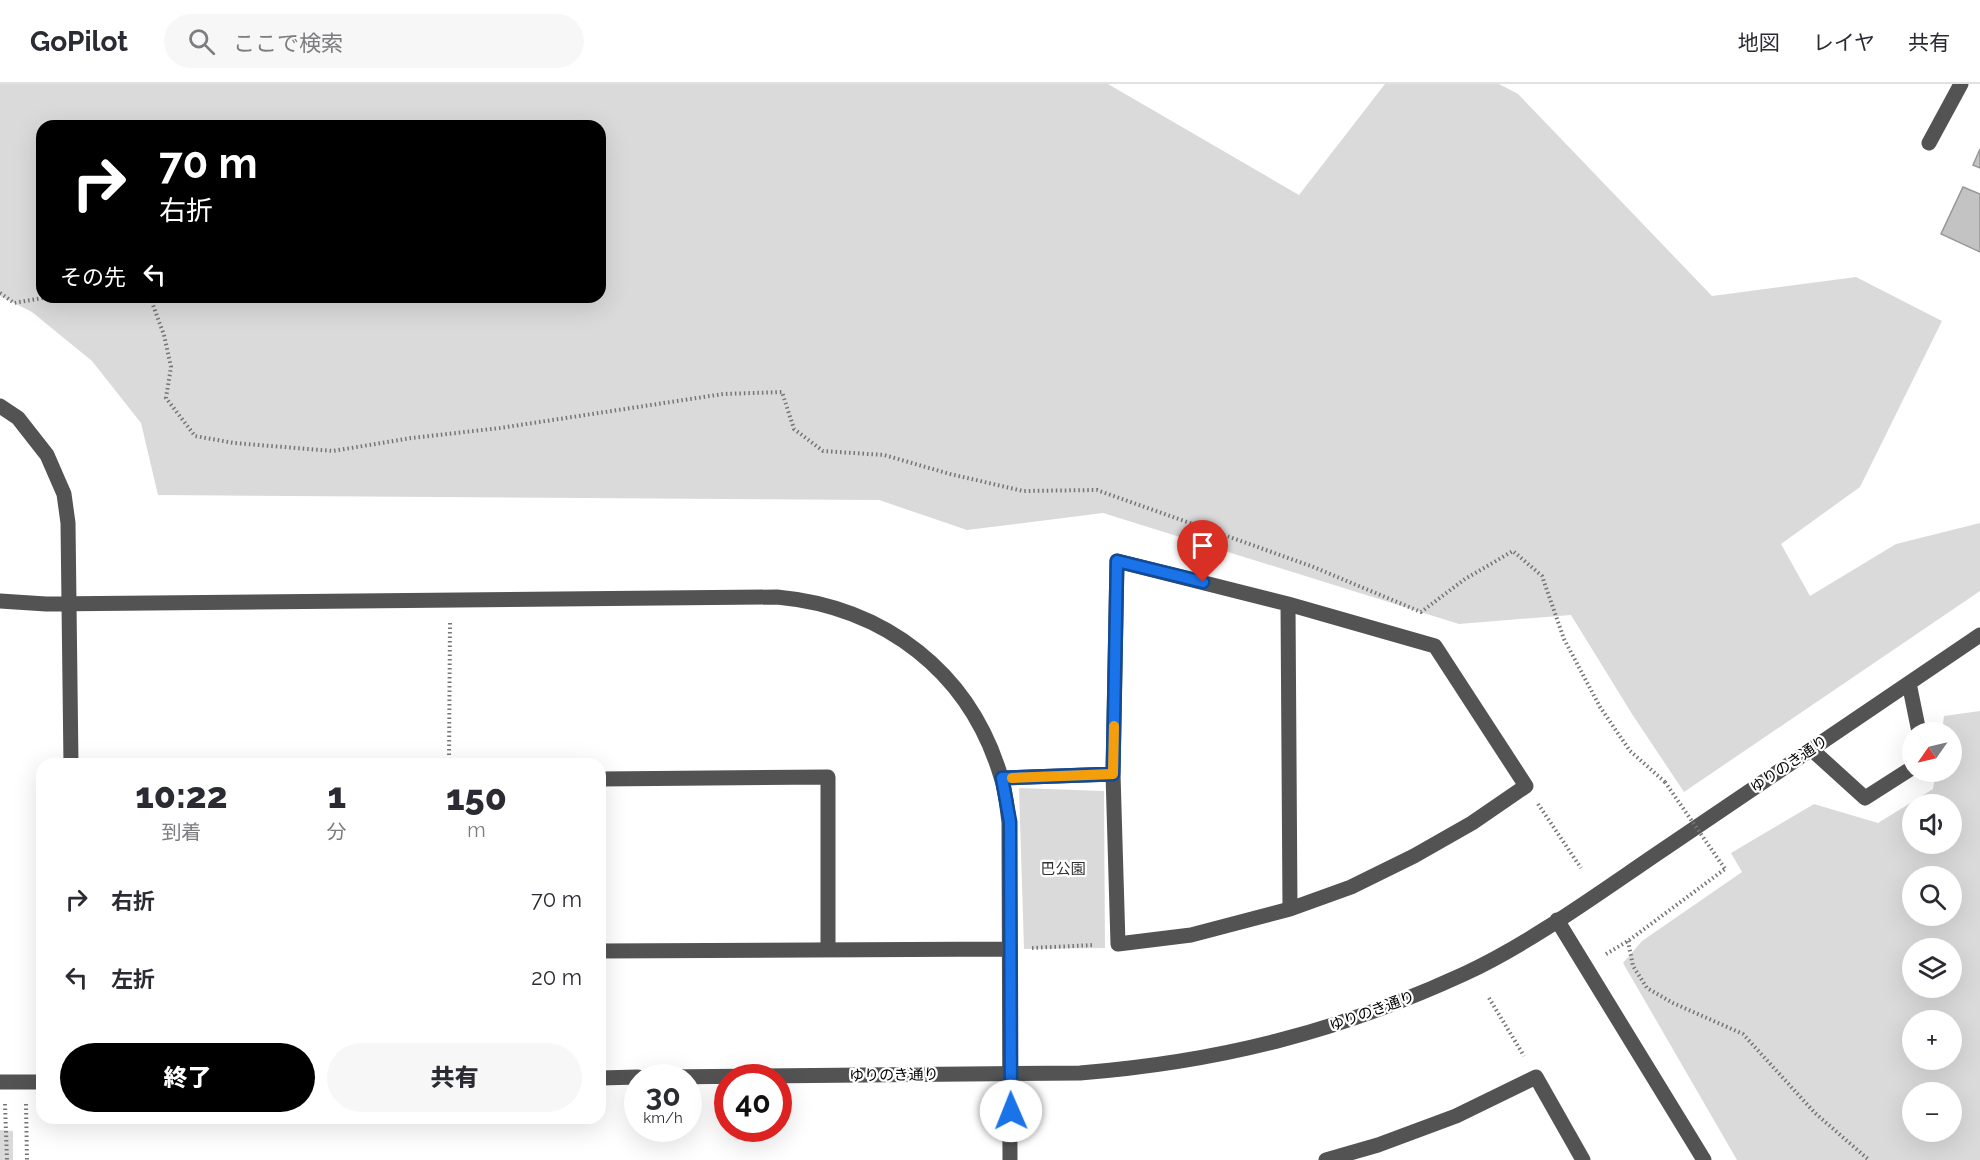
<!DOCTYPE html>
<html lang="ja">
<meta charset="utf-8">
<style>
:root{--surface:#fff;--page:#f7f7f7;--text:#2b2b33;--muted:#7c7c81;--line:#e1e1e2;--accent:#000}
body{margin:0;font-family:Raleway,"Noto Sans JP",sans-serif;background:var(--page);color:var(--text);height:100vh;display:flex;flex-direction:column;font-size:22px;white-space:nowrap}
*{box-sizing:border-box;margin:0}
p{font-size:20px;color:var(--muted)}
.icon{flex:none;width:33px;height:33px;fill:none;stroke:currentColor;stroke-width:2;stroke-linecap:round;stroke-linejoin:round}
.map{position:relative;flex:1;overflow:hidden}
.side{position:absolute;left:36px;top:674px;width:570px;height:366px;display:flex;flex-direction:column;background:var(--surface);border-radius:18px;box-shadow:0 6px 24px #0002}
.side>*{flex:none}
.guide{position:absolute;left:36px;top:36px;width:570px;height:183px;border-radius:18px;box-shadow:0 6px 24px #0002;background:#000;color:#fff;overflow:hidden}
.needle{width:39px;rotate:236deg}
.tools{position:absolute;left:1902px;top:638px;display:grid;gap:12px}
.tools a{display:grid;place-items:center;width:60px;height:60px;border-radius:50%;background:var(--surface);box-shadow:0 6px 24px #0002;font-size:30px}
.speed{position:absolute;left:624px;top:980px;display:flex;gap:12px;font-size:30px;font-weight:700;text-align:center}
.speed>*{display:grid;place-content:center;width:78px;height:78px;border-radius:50%;background:var(--surface);box-shadow:0 6px 24px #0002;line-height:1}
.speed small{font-size:15px;font-weight:400}
.speed .limit{border:9px solid #d22;background:#fff;color:#111}
.pin{position:absolute;display:grid;place-items:center;width:51px;height:51px;color:#fff;margin:-62px -26px;border-radius:50% 50% 50% 0;rotate:-45deg;box-shadow:0 0 6px #0007}
.pin .icon{rotate:45deg}
.me{position:absolute;width:66px;margin:-33px;rotate:359deg;stroke-linejoin:round;filter:drop-shadow(0 0 4px #0008)}
.turn{display:flex;align-items:center;gap:21px;height:126px;padding:0 24px;font-size:27px}
.turn .icon{width:78px;height:78px;stroke-width:2.5}
.turn b{display:block;font-size:42px;line-height:51px}
.then{display:flex;align-items:center;height:57px;padding:0 24px;background:#0003;gap:12px;font-size:22px}
.eta{display:flex;justify-content:space-evenly;align-items:center;height:102px;text-align:center}
.eta b{font-size:36px;font-weight:800;line-height:42px}
.cta{display:flex;gap:12px;margin-top:auto;padding:12px 24px}
.cta a{flex:1;height:69px;border-radius:36px;background:var(--accent);color:#fff;font-size:24px;font-weight:800;line-height:69px;text-align:center}
.cta a+a{background:var(--page);color:var(--text)}
ul{padding:0;list-style:none}
li{display:flex;align-items:center;gap:18px;height:78px;padding:0 24px}
li div{flex:1}
li b{display:block;font-size:22px}
li em{font-style:normal}
header{display:flex;align-items:center;gap:36px;box-sizing:border-box;height:84px;padding:0 30px;background:var(--surface);border-bottom:2px solid var(--line)}
header strong{font-size:28px}
nav{display:flex;gap:33px;margin-inline-start:auto;font-size:21px}
.search{width:420px;height:54px;background:var(--page);display:flex;align-items:center;gap:15px;box-sizing:border-box;padding:0 21px;border-radius:33px;color:var(--muted);font-size:22px}
.map>svg:first-child{display:block}
.green{fill:#dadada;fill-rule:evenodd}
.building{fill:#c3c3c3;stroke:#979797;stroke-width:1.5}
.lines{fill:none;stroke-linecap:round;stroke-linejoin:round}
.path{stroke:#757575;stroke-width:4;stroke-dasharray:1.5 3;stroke-linecap:butt}
.minor{stroke:#535353;stroke-width:15}
.path-bridge{stroke:#757575;stroke-width:4;stroke-dasharray:1.5 3;stroke-linecap:butt}
.route-casing{stroke:#114b97;stroke-width:15}
.route{stroke:#1a73e8;stroke-width:10}
.slow{stroke:#f59e0b;stroke-width:10}
.labels{text-anchor:middle;stroke-width:4.5;stroke-linejoin:round;paint-order:stroke}
.street-label{font-size:15px;fill:#000;stroke:#fff}
.park-label{font-size:15px;fill:#313131;stroke:#fff}
</style>
<header>
<strong>GoPilot</strong>
<div class="search"><svg class="icon" aria-label="search" viewBox="0 0 24 24"><circle cx="10" cy="10" r="6"/><path d="M15 15l6 6"/></svg>ここで検索</div>
<nav><a>地図</a><a>レイヤ</a><a>共有</a></nav>
</header>
<div class="map">
<svg width="1980" height="1076" viewBox="0 0 1980 1076">
<rect width="100%" height="100%" fill="#fff"/>
<path class="green" d="M0,0H1108L1299,111L1385,0H1499L1518,10L1712,212L1856,193L1942,237L1860,403L1781,460L1810,512L1896,460L1980,439V507L1684,708L1632,630L1571,531L1459,540L1103,429L967,446L879,416L158,411L141,339L92,277L32,228L0,212ZM42,42H600V213H42Z
M1980,627V1076H1737L1623,879L1642,857L1742,788L1731,769L1814,720L1878,739L1933,705L1936,687H1952V648H1942L1944,632ZM1912,720H1952V759H1912ZM1912,792H1952V831H1912ZM1912,864H1952V903H1912ZM1912,936H1952V975H1912ZM1912,1008H1952V1047H1912Z
M1019,704L1104,707L1105,864L1024,865Z
M0,1046L13,1047V1076H0Z"/>
<path class="building" d="M1980,65V84L1973,81Z
M1963,103L1980,110V168L1941,150Z"/>
<g class="lines">
<path class="path" d="M0,209L14,219L48,213
M150,213L164,251L171,283L166,314L195,352L234,359L333,367L411,354L500,344L723,310L782,308L794,345L823,367L884,371L950,390L1023,407L1097,406L1311,482L1421,528L1465,495L1513,467L1542,492L1564,555L1600,623L1630,667L1665,698
M449,680L450,538
M1538,720L1581,784
M1628,857L1633,882L1647,904L1673,919L1743,950L1815,1029L1869,1076
M1032,864L1094,861
M1606,870L1628,857L1725,785
M1489,914L1524,972
M5,1020L7,1076
M26,1020L27,1076"/>
<path class="minor" d="M1929,59L1961,0
M0,322L18,334L47,371L64,410L68,439L71,680
M1117,477L1288,520L1435,562L1526,702L1472,739L1414,772L1351,803L1290,825L1191,851L1118,860L1113,690Z
M0,517L46,520L777,513C885,523 970,588 1001,693C1006,708 1007,724 1009,738L1010,1076
M1288,520L1290,825
M1909,599L1919,648
M1811,665L1865,714L1912,684
M1002,694L1113,690
M600,695L828,693V865
M1557,836L1704,1076
M600,867L1009,865
M663,993L1080,989C1218,978 1338,948 1464,890C1533,858 1603,806 1667,763C1771,692 1876,622 1980,551
M600,994L638,993
M0,998H42
M1326,1076L1378,1061L1456,1032L1536,993L1583,1076"/>
<path class="path-bridge" d="M1665,698L1725,785"/>
</g>
<g class="lines">
<g class="route-casing">
<path id="route" d="M1011,1027L1010,738L1002,694L1113,690L1117,477L1203,498"/>
</g>
<use href="#route" class="route"/>
<path class="slow" d="M1012,694L1113,690L1114,642"/>
</g>
<g class="labels">
<g class="street-label">
<text transform="translate(1789 680) rotate(-34)" y="5">ゆりのき通り</text>
<text transform="translate(1372 927) rotate(-20)" y="5">ゆりのき通り</text>
<text transform="translate(894 991) rotate(-1)" y="5">ゆりのき通り</text>
</g>
<g class="park-label">
<text x="1063" y="790">巴公園</text>
</g>
</g>
</svg>
<div class="tools">
<a><svg class="needle" viewBox="-14 -14 28 28"><path d="M0-13l5 13h-10z" fill="#e53935"/><path d="M0 13l5-13h-10z" fill="#7c7c81"/></svg></a>
<a><svg class="icon" aria-label="sound" viewBox="0 0 24 24"><path d="M4 9h4l5-4v14l-5-4H4zM17 9q2 3 0 6"/></svg></a>
<a><svg class="icon" aria-label="search" viewBox="0 0 24 24"><circle cx="10" cy="10" r="6"/><path d="M15 15l6 6"/></svg></a>
<a><svg class="icon" aria-label="layers" viewBox="0 0 24 24"><path d="M12 4l9 5-9 5-9-5zM3 14l9 5 9-5"/></svg></a>
<a>+</a>
<a>−</a>
</div>
<div class="speed"><div>30<small>km/h</small></div><div class="limit">40</div></div>
<div class="pin" style="left:1203px;top:498px;background:#d93025"><svg class="icon" aria-label="arrive" viewBox="0 0 24 24"><path d="M6 21V4h12l-3 4 3 4H6"/></svg></div>
<svg class="me" style="left:1011px;top:1027px" viewBox="-20 -20 40 40"><circle r="19" fill="#fff"/><path d="M0-13L10 11 0 6-10 11z" fill="#1a73e8"/></svg>
<div class="guide">
<div class="turn"><svg class="icon" aria-label="right" viewBox="0 0 24 24"><path d="M7 20v-9h11M14 6l5 5-5 5"/></svg><div><b>70 m</b>右折</div></div>
<div class="then">その先<svg class="icon" aria-label="left" viewBox="0 0 24 24"><path d="M17 20v-9H6M10 6l-5 5 5 5"/></svg></div>
</div>
<section class="side">
<div class="eta">
<div><b>10:22</b><p>到着</p></div>
<div><b>1</b><p>分</p></div>
<div><b>150</b><p>m</p></div>
</div>
<ul>
<li><svg class="icon" aria-label="right" viewBox="0 0 24 24"><path d="M7 20v-9h11M14 6l5 5-5 5"/></svg><div><b>右折</b></div><em>70 m</em></li>
<li><svg class="icon" aria-label="left" viewBox="0 0 24 24"><path d="M17 20v-9H6M10 6l-5 5 5 5"/></svg><div><b>左折</b></div><em>20 m</em></li>
</ul>
<div class="cta"><a>終了</a><a>共有</a></div>
</section>
</div>
